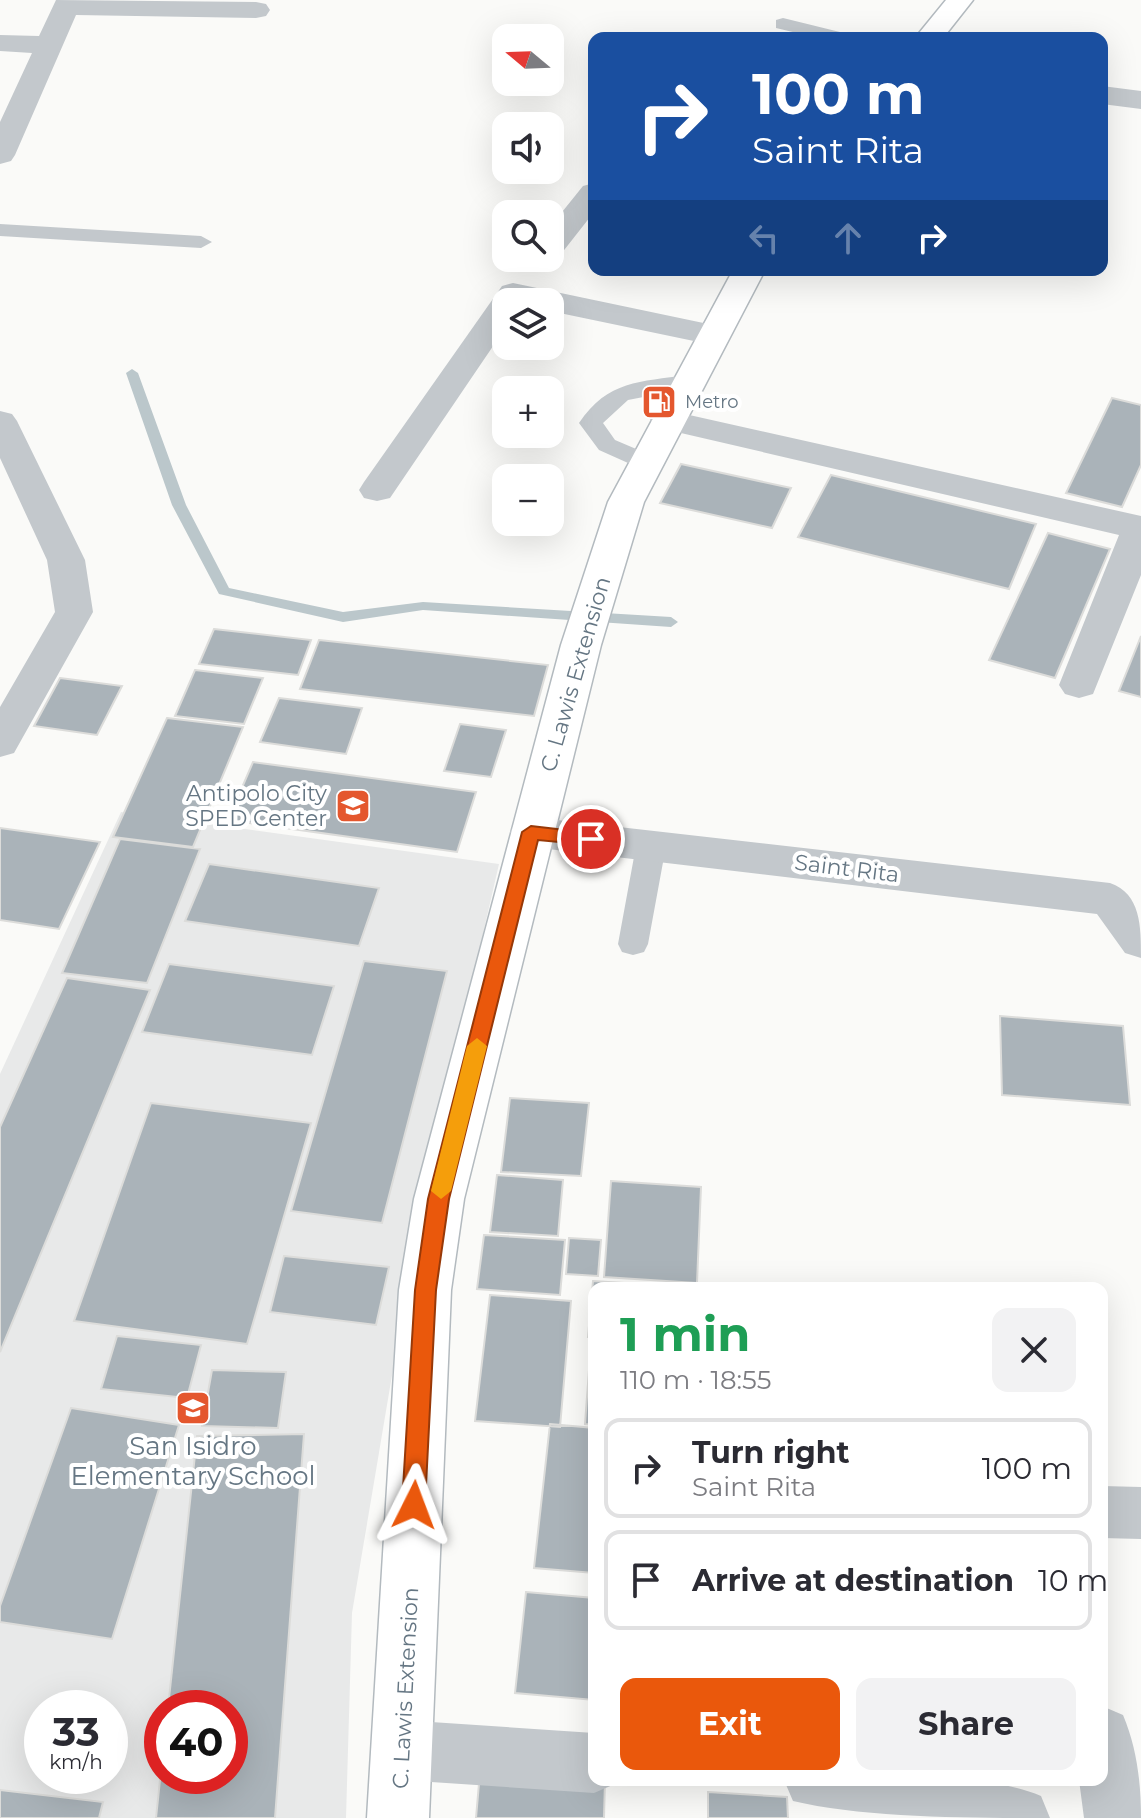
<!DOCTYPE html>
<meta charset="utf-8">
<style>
:root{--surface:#fff;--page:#f2f2f3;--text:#2b2b33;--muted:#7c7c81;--line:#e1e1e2;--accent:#ea580c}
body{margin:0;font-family:Montserrat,sans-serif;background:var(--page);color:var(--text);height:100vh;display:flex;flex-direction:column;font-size:30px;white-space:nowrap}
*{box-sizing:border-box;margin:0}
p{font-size:26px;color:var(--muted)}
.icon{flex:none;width:44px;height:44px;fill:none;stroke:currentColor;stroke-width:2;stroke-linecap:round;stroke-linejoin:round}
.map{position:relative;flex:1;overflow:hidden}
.panel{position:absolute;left:588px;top:1282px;width:520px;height:504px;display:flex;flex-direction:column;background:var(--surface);border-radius:16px;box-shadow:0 8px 32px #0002}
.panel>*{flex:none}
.hud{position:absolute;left:588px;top:32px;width:520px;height:244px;border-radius:16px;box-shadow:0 8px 32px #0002;background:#1a4fa0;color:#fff;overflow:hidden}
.needle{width:52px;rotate:289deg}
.buttons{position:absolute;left:492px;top:24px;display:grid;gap:16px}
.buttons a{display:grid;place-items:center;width:72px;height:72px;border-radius:16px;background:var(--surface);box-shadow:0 8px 32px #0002;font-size:40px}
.speed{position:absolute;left:24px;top:1690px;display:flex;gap:16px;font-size:40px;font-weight:700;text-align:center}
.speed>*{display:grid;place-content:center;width:104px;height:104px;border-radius:50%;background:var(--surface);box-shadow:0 8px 32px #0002;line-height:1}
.speed small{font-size:20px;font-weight:400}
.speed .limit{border:12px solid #d22;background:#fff;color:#111}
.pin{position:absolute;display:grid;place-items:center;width:68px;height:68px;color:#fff;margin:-34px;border:4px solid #fff;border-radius:50%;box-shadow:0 2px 8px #0007}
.me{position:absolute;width:88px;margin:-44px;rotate:3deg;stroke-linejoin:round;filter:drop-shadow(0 0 6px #0008)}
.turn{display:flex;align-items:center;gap:28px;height:168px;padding:0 32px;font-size:36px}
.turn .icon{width:104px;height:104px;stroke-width:2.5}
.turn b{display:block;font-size:56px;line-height:68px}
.lanes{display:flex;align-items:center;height:76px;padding:0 32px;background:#0003;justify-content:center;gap:40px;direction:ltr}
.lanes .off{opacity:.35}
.round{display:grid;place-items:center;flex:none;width:84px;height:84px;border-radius:16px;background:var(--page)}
.head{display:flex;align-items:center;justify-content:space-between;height:136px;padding:0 32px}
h1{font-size:48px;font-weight:700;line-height:60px;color:#1e9e55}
.cta{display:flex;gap:16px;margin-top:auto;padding:16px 32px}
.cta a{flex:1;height:92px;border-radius:16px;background:var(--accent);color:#fff;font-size:32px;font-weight:700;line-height:92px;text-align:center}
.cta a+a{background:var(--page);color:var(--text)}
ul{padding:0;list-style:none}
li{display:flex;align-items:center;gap:24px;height:100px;margin:0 16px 12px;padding:0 16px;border:4px solid var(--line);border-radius:16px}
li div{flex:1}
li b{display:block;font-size:30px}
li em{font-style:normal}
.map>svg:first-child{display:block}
.built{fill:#e8e9e9;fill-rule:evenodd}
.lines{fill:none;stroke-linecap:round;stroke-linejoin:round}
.stream{fill:#bbc7cb;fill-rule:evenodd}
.building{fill:#aab3b9;stroke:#dcdcda;stroke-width:2}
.secondary-casing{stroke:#b3babf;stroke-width:3}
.lane{fill:#c3c8cc;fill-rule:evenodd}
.street{fill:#c3c8cc;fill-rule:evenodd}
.secondary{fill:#fff;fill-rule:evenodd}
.route{fill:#ea580c;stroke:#983908;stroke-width:2}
.slow{fill:#f59e0b}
.labels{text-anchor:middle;stroke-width:8;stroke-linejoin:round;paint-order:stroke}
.far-poi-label{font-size:18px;fill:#657683;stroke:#fff;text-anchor:start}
.street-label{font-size:22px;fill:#657683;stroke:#fff}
.poi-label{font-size:22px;fill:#657683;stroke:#fff;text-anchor:end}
.near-poi-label{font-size:26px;fill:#657683;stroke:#fff}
</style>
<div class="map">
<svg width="1141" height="1818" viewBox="0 0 1141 1818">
<rect width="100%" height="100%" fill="#fafaf8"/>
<path class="built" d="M121,812L499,864L421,1203L352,1613L346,1818H0V1074ZM42,1708H110V1776H42ZM162,1708H230V1776H162Z"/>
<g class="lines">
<path class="stream" d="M132,369L138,373L186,505L229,588L343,612L423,602L671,617L678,622L671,627L423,610L343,622L219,594L172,505L126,373Z"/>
</g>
<path class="building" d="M1112,398L1141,405V465L1122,507L1066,493Z
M681,464L791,488L772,528L660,503Z
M831,475L1036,524L1009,589L798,537Z
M1048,533L1110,549L1055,678L989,660Z
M214,629L311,640L298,675L199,664Z
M1141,636V697L1119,691Z
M319,640L548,665L534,716L300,689Z
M195,670L263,678L244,724L175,716Z
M60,678L122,686L97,735L34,726Z
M279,698L362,708L346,754L260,742Z
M167,718L243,727L193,847L113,837Z
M460,724L506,730L491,777L444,771Z
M253,762L476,792L457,852L228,820Z
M0,828L100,842L59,929L0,920Z
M120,839L200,849L147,983L62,973Z
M209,864L379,888L359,946L185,921Z
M364,961L447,971L382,1223L291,1211Z
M169,964L334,986L312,1055L142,1032Z
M67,978L150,990L0,1352V1127Z
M1000,1016L1123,1026L1130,1105L1002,1095Z
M510,1098L589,1103L581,1176L501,1172Z
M151,1103L311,1123L247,1344L74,1321Z
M497,1175L563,1180L558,1236L490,1232Z
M611,1181L701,1187L697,1283L604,1277Z
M484,1235L565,1240L560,1295L477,1289Z
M569,1238L601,1240L598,1276L566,1274Z
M284,1256L389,1267L376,1325L270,1312Z
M593,1281L686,1287V1288H594V1337H588Z
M490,1295L571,1301L560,1427L475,1421Z
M117,1336L201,1345L187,1398L101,1389Z
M591,1343L594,1344V1425L585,1424Z
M212,1370L286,1372L278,1428L202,1426Z
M71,1408L179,1425L112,1639L0,1622V1606Z
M550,1424L594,1428V1573L534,1568Z
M304,1434L275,1818H156L162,1761V1776H230V1708H168L197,1436Z
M526,1592L594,1598V1700L515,1693Z
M480,1772L605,1780L604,1818H476Z
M0,1790L103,1802L99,1818H0Z
M708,1792L787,1797L788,1818H708Z"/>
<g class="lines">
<g class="secondary-casing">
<path id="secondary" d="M946,0H973L943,38H915Z
M733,270H765L644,502L601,645L464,1199L451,1290L429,1818H367L399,1290L414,1199L561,645L608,502Z"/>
</g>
<path class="lane" d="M783,18L848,34L850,38H818L776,28V20Z
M0,224L201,236L212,242L201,248L0,236Z
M687,375L699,382L695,387L628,400L603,423L615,440L655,457L658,462L655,467H637L599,450L579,423C608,380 640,382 687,375Z
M651,835L661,839L666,846L648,944L644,952L633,955L622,952L618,944L636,846L641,839Z"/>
<path class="street" d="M56,0L256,2L266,4L270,10L266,16L256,18L76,15L15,155L11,161L0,164V122L32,53L0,51V35L39,36Z
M1102,86L1141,91V109L1102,104Z
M594,183V212L561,254L550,256V227L583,186Z
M513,283L713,325L725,328L730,335L725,342L713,345L550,311V302H506V327L390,498L377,501L364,498L359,490L364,482L502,286Z
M667,410L1141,516V575L1093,694L1079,698L1065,694L1059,685L1119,535L655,427L650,420L655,413Z
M0,411L12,414L17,421L85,560L93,612L14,753L0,757V707L55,612L47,560L0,458Z
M531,817L1110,883C1141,894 1141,926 1141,958L1125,953L1097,914L531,847L516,843L510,832L516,821Z
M1102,1486L1141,1487V1539L1102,1538Z
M1102,1706L1123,1715C1137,1748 1141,1783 1141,1818H1084L1079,1780H1102Z
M401,1720L594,1733V1780H617L615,1784L594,1793L401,1780L380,1771L371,1750L380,1729Z
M784,1780C861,1780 970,1767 1041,1796L1050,1818C972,1818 863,1818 793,1801Z"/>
<use href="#secondary" class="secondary"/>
</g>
<path class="route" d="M531,826L591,833L600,839L591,845L538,840L449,1199L436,1290L425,1505L422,1512L414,1515L406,1512L402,1505L415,1290L428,1199L522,832Z"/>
<path class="slow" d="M477,1038L487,1046L451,1191L441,1199L431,1191L467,1046Z"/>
<defs>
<g id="fuel-square" transform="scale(1.8)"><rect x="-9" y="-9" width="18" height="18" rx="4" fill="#e4572e" stroke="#fff"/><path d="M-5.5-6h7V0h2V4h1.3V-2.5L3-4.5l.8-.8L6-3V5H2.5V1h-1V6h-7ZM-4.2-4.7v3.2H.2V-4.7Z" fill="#fff"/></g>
<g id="school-square" transform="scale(1.8)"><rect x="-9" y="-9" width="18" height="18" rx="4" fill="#e4572e" stroke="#fff"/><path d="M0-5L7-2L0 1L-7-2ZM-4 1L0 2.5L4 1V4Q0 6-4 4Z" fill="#fff"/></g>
</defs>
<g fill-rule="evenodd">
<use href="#fuel-square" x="659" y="402"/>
<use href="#school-square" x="353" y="806"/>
<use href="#school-square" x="193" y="1408"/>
</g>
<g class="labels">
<g class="far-poi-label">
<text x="685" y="408">Metro</text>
</g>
<g class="street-label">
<text transform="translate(575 674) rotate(-74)" y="8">C. Lawis Extension</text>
<text transform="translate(847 868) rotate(7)" y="8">Saint Rita</text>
<text transform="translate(405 1688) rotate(-87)" y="8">C. Lawis Extension</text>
</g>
<g class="poi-label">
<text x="327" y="801">Antipolo City<tspan x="327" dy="25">SPED Center</tspan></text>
</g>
<g class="near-poi-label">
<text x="193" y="1455">San Isidro<tspan x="193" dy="30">Elementary School</tspan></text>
</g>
</g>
</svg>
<div class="buttons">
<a><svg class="needle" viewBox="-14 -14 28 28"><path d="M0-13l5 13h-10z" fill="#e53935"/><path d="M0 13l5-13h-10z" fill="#7c7c81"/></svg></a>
<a><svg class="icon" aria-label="sound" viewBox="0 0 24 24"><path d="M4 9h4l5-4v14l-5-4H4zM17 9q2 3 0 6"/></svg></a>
<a><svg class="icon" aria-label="search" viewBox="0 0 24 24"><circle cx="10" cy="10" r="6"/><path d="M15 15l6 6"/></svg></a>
<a><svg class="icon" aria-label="layers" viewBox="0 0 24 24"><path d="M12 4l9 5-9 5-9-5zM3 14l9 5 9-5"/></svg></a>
<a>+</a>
<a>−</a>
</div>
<div class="speed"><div>33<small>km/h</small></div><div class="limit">40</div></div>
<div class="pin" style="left:591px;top:839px;background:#d93025"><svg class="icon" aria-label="arrive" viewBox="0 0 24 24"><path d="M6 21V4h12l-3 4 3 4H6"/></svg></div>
<svg class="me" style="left:414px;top:1505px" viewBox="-20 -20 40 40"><path d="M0-17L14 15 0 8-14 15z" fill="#ea580c" stroke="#fff" stroke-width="4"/></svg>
<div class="hud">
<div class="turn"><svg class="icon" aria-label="right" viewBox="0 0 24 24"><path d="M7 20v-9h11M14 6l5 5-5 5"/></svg><div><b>100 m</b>Saint Rita</div></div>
<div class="lanes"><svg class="icon off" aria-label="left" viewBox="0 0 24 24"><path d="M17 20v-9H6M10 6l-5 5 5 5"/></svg><svg class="icon off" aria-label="ahead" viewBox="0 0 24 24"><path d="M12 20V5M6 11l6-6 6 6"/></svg><svg class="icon" aria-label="right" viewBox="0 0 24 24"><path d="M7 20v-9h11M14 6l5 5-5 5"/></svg></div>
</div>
<section class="panel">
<div class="head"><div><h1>1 min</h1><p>110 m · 18:55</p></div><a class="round"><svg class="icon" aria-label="close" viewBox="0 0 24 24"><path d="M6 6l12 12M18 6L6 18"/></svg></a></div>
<ul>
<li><svg class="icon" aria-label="right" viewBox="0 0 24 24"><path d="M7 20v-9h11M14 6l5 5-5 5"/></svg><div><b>Turn right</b><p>Saint Rita</p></div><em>100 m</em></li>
<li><svg class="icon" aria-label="arrive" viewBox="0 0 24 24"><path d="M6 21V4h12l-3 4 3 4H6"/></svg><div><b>Arrive at destination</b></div><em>10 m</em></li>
</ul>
<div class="cta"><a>Exit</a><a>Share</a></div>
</section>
</div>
